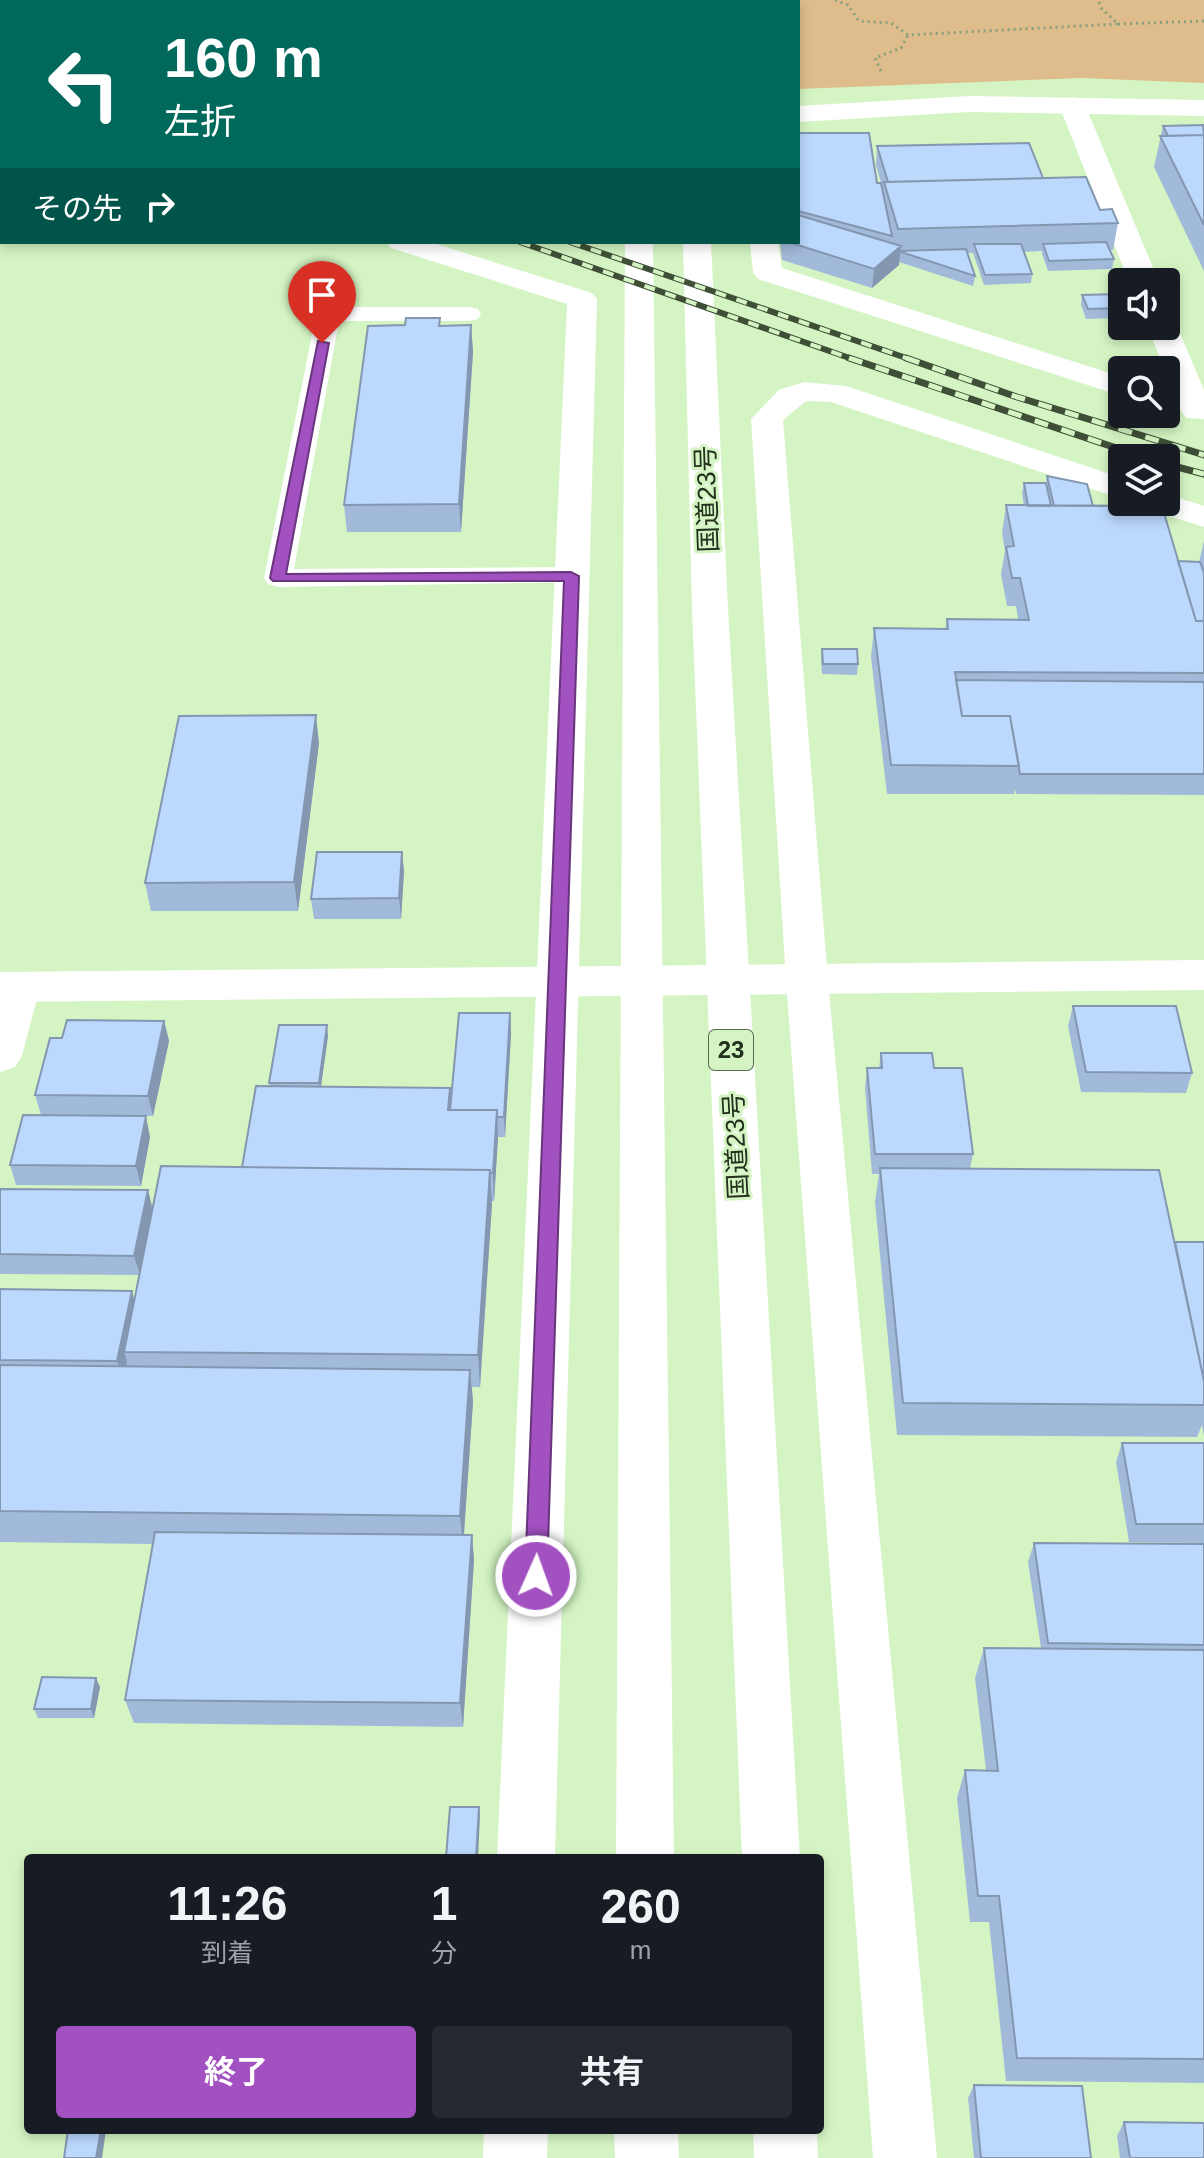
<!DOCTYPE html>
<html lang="ja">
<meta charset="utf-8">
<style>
:root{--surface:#171b24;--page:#242831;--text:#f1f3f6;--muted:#9ea1a6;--accent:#a251c1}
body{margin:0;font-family:Arial,"Noto Sans JP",sans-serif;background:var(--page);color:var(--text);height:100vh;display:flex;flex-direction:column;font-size:30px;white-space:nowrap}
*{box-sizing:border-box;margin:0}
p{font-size:26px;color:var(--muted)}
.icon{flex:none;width:44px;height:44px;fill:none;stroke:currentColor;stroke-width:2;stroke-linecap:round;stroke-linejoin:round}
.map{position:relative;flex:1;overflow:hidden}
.drawer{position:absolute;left:24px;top:1854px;width:800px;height:280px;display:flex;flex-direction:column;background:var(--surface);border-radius:8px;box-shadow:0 4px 12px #0003}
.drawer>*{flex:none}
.guide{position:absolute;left:0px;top:0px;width:800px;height:244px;box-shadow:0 4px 12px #0003;background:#00695c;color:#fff;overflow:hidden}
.controls{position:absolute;left:1108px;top:268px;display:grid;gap:16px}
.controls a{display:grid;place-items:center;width:72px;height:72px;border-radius:8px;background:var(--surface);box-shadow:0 4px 12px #0003;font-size:40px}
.pin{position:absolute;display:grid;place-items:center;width:68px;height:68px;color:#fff;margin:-82px -34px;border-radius:50% 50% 50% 0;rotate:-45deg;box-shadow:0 0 8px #0007}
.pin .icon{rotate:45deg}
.me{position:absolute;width:88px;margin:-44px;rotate:2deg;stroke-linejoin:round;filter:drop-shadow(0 0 6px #0008)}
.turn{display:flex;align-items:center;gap:28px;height:168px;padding:0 32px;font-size:36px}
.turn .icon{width:104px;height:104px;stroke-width:2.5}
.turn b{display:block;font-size:56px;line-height:68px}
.then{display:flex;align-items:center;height:76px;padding:0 32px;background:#0003;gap:16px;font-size:30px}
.eta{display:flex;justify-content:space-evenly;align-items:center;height:136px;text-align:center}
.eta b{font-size:48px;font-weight:700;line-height:56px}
.cta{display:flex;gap:16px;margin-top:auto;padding:16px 32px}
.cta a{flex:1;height:92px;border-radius:8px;background:var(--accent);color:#fff;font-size:32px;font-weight:700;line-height:92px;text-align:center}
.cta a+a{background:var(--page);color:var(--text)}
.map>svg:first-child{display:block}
.green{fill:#dfbc8c}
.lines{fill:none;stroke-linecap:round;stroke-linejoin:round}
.path{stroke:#879f7b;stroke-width:3;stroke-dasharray:2 4;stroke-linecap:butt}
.lane{fill:#fff;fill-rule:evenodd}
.street{fill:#fff;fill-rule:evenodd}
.secondary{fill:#fff;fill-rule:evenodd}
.highway{fill:#fff;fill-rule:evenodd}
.rail-far1-casing{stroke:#3f4f37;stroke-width:6}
.rail-casing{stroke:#3f4f37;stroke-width:7}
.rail-far1{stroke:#d4f5c3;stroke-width:4;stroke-dasharray:11;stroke-linecap:butt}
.rail{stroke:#d4f5c3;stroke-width:5;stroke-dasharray:14;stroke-linecap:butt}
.wall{fill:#a2bada}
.shaded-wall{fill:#8497b1}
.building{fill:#bcd8fd;stroke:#8497b1;stroke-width:2}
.route{fill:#a251c1;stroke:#69357d;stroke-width:2}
.labels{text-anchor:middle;stroke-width:6;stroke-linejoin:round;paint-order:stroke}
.shield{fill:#d4f5c3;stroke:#586b4f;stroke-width:2}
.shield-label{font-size:24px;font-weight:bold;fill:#23301d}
.street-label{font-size:26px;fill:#23301d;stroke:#d4f5c3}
</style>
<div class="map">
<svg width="1204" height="2158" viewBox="0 0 1204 2158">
<rect width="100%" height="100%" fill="#d4f5c3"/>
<path class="green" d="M0,0H1204V83L1081,78L798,89V2H2L0,145Z"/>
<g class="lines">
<path class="path" d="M835,0L848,5L859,21L891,23L908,35L1118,24L1102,9L1098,0
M414,2L447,0
M1118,24L1204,21
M881,71L875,58L901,48L908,35"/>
<path class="lane" d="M328,307H469L478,309L481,314L478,319L469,321H339L294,569L571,567L581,570L585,576L581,582L278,587L268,584L264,578L316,314L319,309Z"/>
<path class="street" d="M1072,97L1081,100L1085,105L1159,282H1129L1059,105L1063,100Z
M0,178H2L0,195Z
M387,242H430L592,293L597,299L555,1858H497L567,304L391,248Z
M750,242H778L782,268L1122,377V396L758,279L753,273Z
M1166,318L1173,320L1177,326L1204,390V419L1186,418L1181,411L1147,326H1166Z
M804,382L846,386L1122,478V499L831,402L806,401L783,420L828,980L937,2158H873L786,980L751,419L779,390Z
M1166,494L1204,506V527L1147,509L1142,502H1166Z
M19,972L34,976L40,987L22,1056L15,1067L0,1072V983L4,976Z
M484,2130H548L547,2158H483Z"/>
<path class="secondary" d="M969,96L1204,100V116L969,112L798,122V106Z
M0,156H2V172H0Z
M1204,960V990L0,1002V972Z"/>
<path class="highway" d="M624,0H648V2H624Z
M674,0H698V2H674Z
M625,242H653L674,1858H616Z
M683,242H711L728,608L800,1858H742L692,608Z
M614,2130H678L679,2158H615Z
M753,2130H817L818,2158H754Z"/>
<g class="rail-far1-casing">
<path id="rail-far1" d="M520,242L855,360
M570,242L912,360"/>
</g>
<g class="rail-casing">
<path id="rail" d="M849,358L1146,458
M906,358L1017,397L1204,455
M1166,464L1204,474"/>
</g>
<use href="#rail-far1" class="rail-far1"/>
<use href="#rail" class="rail"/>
</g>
<path class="wall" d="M1163,126L1204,127V271L1154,167Z
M798,133L877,183H881L876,165L877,146L1043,178L1100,210L1118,223L1113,250H1110L1114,259L1112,269L1048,271L1042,254V251L1024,252L1032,274L1031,283L984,285L973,253H967L975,276L973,286L899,262V265L872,288L782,260L780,242H798Z
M1082,295L1122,300V318L1086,319L1081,305Z
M471,325L473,352L461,532H347L344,505L441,326Z
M1047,476L1178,561L1199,562L1204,541V795L1016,794L1015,789L1014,794H887L871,657L874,628L945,629L947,619H1018L1016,606H1007L1001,574L1005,551L1002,533L1006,505L1024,506L1022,493L1024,483H1046Z
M822,649L858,664L857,675L822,674L821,659Z
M319,743L298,911H151L145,883Z
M402,852L404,872L401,919H314L311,899Z
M1073,1006L1192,1073L1186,1093L1081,1092L1068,1026Z
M510,1013L511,1034L505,1137H498L494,1201H492L480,1387H472L473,1402L464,1535H472L474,1560L463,1727L134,1723L125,1700L153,1544L0,1542V1289L134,1301L139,1275L0,1274V1189L148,1190L152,1210L242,1167L270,1086L269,1083L328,1036L321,1086L450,1088L451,1103Z
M164,1021L169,1041L153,1116L41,1115L35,1095L62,1038Z
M881,1053L934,1068L973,1154L970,1169L1175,1242H1204V1436L1202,1425L1197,1437L897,1435L875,1202L879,1174H872L865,1088L867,1068H879Z
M150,1137L141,1186L16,1185L10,1165Z
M1122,1443H1204V1543L1129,1542L1116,1462Z
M1034,1543L1204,1544V2083L1006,2081L989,1922H970L957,1798L965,1770H986L975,1678L984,1648H1041L1028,1562Z
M100,1687L94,1718H38L34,1709Z
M974,2085L1091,2158H974L968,2098Z
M1124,2122L1204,2158H1120L1117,2136Z"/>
<path class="shaded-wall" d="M901,246L899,265L872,288L874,269Z
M471,325L473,352L461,532L459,504Z
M316,715L319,743L298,911L294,882Z
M402,852L404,872L401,919L399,898Z
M510,1013L511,1034L505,1137L504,1117Z
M164,1021L169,1041L153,1116L148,1096Z
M327,1025L328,1036L320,1093L319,1083Z
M497,1110L498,1138L494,1201L493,1173Z
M146,1116L150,1137L141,1186L136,1166Z
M490,1170L492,1204L480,1387L478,1355Z
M148,1190L153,1210L140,1275L134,1256Z
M132,1291L137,1310L124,1352L127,1361L123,1380L117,1361Z
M470,1370L473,1402L463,1547L460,1516Z
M472,1535L474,1560L463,1727L460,1703Z
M96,1678L100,1687L94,1718L91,1709Z
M479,1807L480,1816L478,1858H476Z
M101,2130H106L102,2158H96Z"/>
<path class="building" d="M1203,125L1204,135L1168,136L1163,126Z
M798,133H869L877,183H881L892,236L798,211Z
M1204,135V225L1160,136Z
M1029,143L1043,178L888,182L877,146Z
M1086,177L1100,210L1112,209L1118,223L898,229L884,182Z
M798,215L901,246L874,269L788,242H798Z
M1106,242L1114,259L1049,261L1043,244Z
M974,244H1021L1032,274L985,275Z
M966,249L975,276L898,251Z
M1120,294L1122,300V308L1088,309L1082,295Z
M406,318H440L439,326L471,325L459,504L344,505L368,326L405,325Z
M1047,476L1087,484L1093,506H1054Z
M1024,483H1046L1051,506H1028Z
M1006,505L1162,506L1196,621H1204V673L955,672L962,716H1010L1019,766L891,765L874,628L948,629L947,619L1029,620L1020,578H1012L1006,547L1014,546Z
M1178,561L1200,562L1204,573V621H1196Z
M822,649H857L858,664H823Z
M956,680L1204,682V774H1020L1010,716H962Z
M316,715L294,882L145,883L179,716Z
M317,852H402L399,898L311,899Z
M1073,1006H1176L1192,1073L1086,1072Z
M459,1013H510L504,1117H497V1110H450Z
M67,1020L164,1021L148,1096L35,1095L50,1038H62Z
M279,1025H327L319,1083H269Z
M881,1053H932L934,1068H962L973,1154H875L867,1068H882Z
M256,1086L450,1088L448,1110H497L493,1173H490V1170L242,1167Z
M23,1115L146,1116L136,1166L10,1165Z
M161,1166L490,1170L478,1355L124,1352Z
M880,1168L1159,1170L1204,1381V1405L903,1403Z
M0,1189L148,1190L134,1256L0,1254Z
M1175,1242H1204V1381Z
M0,1289L132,1291L117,1361L0,1360Z
M0,1365L470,1370L460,1516L0,1511Z
M1122,1443H1204V1524H1136Z
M155,1532L472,1535L460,1703L125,1700Z
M1034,1543L1204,1544V1645L1048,1643Z
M984,1648L1204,1650V2059L1017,2058L999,1896H978L965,1770L998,1771Z
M42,1677L96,1678L91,1709H34Z
M450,1807H479L476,1858H446Z
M974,2085L1082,2086L1091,2158H981Z
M1124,2122L1204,2123V2158H1130Z
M68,2130H101L96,2158H64Z"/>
<path class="route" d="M318,341L329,343L286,574L571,572L579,576L547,1576L544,1583L536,1586L528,1583L525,1576L564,581H273L270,578Z"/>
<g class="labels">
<rect class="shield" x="709" y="1030" width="44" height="40" rx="6"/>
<g class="shield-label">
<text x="731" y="1058">23</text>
</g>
<g class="street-label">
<text transform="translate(707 499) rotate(-92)" y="9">国道23号</text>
<text transform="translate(736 1146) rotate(-93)" y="9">国道23号</text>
</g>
</g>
</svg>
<div class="controls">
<a><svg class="icon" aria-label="sound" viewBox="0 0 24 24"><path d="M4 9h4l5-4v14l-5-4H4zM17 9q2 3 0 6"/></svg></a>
<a><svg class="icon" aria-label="search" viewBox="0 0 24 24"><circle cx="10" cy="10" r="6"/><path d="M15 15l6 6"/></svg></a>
<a><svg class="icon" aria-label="layers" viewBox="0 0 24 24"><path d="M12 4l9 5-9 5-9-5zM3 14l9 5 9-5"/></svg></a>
</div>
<div class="pin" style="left:322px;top:343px;background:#d93025"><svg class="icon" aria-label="arrive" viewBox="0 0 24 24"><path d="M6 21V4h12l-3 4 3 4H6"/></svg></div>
<svg class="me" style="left:536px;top:1576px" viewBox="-20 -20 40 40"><circle r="17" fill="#a251c1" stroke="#fff" stroke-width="3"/><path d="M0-11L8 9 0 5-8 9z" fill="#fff"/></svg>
<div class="guide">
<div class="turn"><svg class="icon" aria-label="left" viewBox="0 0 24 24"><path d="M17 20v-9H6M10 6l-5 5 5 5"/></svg><div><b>160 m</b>左折</div></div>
<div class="then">その先<svg class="icon" aria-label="right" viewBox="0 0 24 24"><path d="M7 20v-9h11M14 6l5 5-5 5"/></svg></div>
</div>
<section class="drawer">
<div class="eta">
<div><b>11:26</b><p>到着</p></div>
<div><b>1</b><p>分</p></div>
<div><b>260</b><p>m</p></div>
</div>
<div class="cta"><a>終了</a><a>共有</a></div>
</section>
</div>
